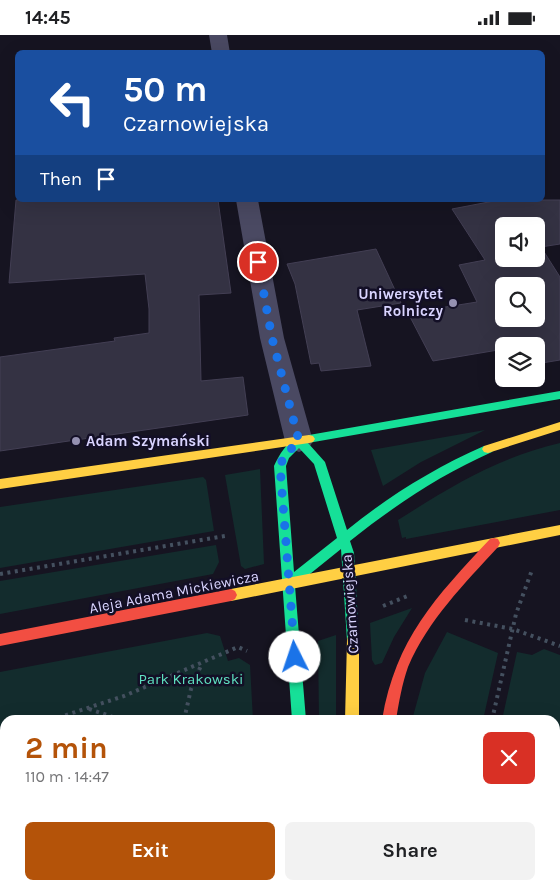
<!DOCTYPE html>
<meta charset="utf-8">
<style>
:root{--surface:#fff;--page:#f2f2f2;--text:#202124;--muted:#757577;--accent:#b45309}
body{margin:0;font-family:Karla,sans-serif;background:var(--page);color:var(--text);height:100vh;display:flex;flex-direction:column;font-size:19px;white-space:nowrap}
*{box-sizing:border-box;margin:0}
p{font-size:16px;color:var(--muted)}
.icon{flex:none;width:28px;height:28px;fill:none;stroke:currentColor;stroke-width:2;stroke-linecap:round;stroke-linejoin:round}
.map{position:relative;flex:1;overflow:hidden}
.drawer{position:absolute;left:0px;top:680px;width:560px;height:175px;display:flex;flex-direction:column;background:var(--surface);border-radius:15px 15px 0 0;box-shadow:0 5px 20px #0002}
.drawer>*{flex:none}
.banner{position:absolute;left:15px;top:15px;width:530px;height:152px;border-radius:8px;box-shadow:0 5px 20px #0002;background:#1a4fa0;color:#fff;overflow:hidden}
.controls{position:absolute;left:495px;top:182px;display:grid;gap:10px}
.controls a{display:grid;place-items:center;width:50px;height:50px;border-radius:8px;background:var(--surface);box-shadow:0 5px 20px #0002;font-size:25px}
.pin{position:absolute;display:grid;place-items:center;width:42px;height:42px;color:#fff;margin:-21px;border:2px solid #fff;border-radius:50%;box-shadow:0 1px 5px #0007}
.me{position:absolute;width:55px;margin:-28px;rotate:356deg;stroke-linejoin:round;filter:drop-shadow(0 0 4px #0008)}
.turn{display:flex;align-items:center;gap:18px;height:105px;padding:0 25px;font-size:22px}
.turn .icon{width:65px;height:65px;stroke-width:2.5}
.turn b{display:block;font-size:35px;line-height:42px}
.then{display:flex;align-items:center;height:48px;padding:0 25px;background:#0003;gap:10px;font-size:19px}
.round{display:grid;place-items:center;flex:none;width:52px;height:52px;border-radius:8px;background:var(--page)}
.headline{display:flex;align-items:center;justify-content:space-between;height:85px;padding:0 25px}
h1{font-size:30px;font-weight:700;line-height:38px;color:var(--accent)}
.cta{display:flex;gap:10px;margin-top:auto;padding:10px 25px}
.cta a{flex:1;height:58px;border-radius:8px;background:var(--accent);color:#fff;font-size:20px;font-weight:700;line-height:58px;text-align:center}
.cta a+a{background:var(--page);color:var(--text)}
.status{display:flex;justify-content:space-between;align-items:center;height:35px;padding:0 25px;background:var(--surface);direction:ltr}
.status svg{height:14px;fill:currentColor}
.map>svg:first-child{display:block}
.green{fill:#132c2d}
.building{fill:#343243;stroke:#433f54;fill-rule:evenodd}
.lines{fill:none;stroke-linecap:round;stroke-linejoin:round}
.path{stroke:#44505f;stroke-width:4;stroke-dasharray:3 4.5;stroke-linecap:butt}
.street{fill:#4a4962;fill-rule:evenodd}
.fast{fill:#16e098;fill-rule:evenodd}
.slow{fill:#ffcf43;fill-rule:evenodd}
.jam{fill:#f24e42;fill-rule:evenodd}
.route{stroke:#1a73e8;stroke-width:9;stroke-dasharray:0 16.2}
.poi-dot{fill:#9591b1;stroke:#130f26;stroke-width:2}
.labels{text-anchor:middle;stroke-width:5;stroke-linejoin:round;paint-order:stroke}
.poi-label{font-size:15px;font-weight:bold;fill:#d9d4ff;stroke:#130f26;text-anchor:end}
.street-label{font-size:15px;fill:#d9d4ff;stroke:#130f26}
.park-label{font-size:15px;fill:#5fe0c0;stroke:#130f26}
</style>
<div class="status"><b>14:45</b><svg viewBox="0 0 49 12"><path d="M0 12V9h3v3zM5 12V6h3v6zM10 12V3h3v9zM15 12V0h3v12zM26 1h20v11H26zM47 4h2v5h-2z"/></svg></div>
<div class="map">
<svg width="560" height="855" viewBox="0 0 560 855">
<rect width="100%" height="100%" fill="#161421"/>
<path class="green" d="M485,395L421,427L383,451L371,415Z
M560,408V475L406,504V502L402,503L398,485C452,451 497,423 560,408Z
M260,434L264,529L245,534L241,531L225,440Z
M203,442L206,445L214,496L0,533V472Z
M216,510L219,527L213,539L0,579V546Z
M412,573L394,602L382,628L375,630L372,625L370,588Z
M447,597L498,618L483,685H412L425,638Z
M207,598L220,601L228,626L239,623L250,630L253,685H5V850H257L258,855H0V637Z
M336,600V685H319L318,606Z
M544,614L560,620V765L555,771V685H502L517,617L532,620Z
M412,850H478L479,855H413Z"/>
<path class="building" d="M16,165H218L231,258L199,260L201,346L243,342L248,380L0,416V322L115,306L114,303L149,298V274L145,239L9,248Z
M499,165H560V209L541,212L560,242V325L536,329V311H504V326L498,315L433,326L408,278L477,267L459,230L485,225L452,174ZM504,191H536V224H504ZM504,251H536V284H504Z
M376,214L401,268L357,275L371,331L321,336L319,328L311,329L295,249L287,229Z"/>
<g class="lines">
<path class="path" d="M0,539L225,501
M383,571L410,560
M465,585L513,594L560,611
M89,674L122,685
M51,685L124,661L238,612L247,616
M184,685L191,654L202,628
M492,685L516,579L532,535
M0,703L5,701
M555,830L560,822
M488,850L489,855
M182,855L183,850
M538,855L542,850"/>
<path class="street" d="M209,0H227L230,18H212Z
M236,165H258L284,303L313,406L309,413L299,417L289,413L285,406L260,303Z"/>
<path class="fast" d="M560,356V364L308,408L325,427L347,495C389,461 434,433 484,411H492L494,414L492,417C440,440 394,471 350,506L354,518L359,605L358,609L353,611L348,609L347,605L341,514L295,551L306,685H292L274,431C279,420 287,406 299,402L304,404L309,400ZM299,413L314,429L337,503L294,537L286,431L289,423Z
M364,850H380V855H364Z"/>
<path class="slow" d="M560,387V395L488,418L484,417L482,414L484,411Z
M309,400L313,401L315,404L313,407L309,408L0,454V444Z
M560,490V500L231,566L227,564L225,560L227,556L231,554Z
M353,599L358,601L359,605V685H345L347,605L348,601Z
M301,850H317V855H301Z"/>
<path class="jam" d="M494,503L498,504L500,508L498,512C465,548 428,585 408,632C402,649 399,667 396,685H382C396,603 435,563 490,504Z
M231,554L235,556L237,560L235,564L231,566L0,611V599Z"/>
</g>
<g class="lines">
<path class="route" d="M258,227L272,303L299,406L284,421L280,431L295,622"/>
</g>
<g class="poi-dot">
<circle cx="453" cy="268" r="5"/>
<circle cx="76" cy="406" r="5"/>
</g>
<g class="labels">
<g class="poi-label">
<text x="443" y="264">Uniwersytet<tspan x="443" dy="17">Rolniczy</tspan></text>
<text x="86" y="411" text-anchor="start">Adam Szymański</text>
</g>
<g class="street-label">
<text transform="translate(174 557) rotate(-11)" y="5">Aleja Adama Mickiewicza</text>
<text transform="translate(350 569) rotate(-94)" y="5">Czarnowiejska</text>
</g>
<g class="park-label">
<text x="191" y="649">Park Krakowski</text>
</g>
</g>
</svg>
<div class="controls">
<a><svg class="icon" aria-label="sound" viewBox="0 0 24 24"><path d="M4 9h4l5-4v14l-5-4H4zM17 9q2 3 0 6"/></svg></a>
<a><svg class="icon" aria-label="search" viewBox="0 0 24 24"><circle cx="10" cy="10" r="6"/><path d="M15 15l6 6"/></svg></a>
<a><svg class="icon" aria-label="layers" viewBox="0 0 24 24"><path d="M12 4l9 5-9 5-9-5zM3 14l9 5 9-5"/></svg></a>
</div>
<div class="pin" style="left:258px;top:227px;background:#d93025"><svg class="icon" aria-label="arrive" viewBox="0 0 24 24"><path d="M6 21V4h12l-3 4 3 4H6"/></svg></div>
<svg class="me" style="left:295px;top:622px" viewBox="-20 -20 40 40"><circle r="19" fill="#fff"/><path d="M0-13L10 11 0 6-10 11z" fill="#1a73e8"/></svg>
<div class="banner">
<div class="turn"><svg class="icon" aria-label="left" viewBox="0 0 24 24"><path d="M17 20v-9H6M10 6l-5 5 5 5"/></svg><div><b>50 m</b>Czarnowiejska</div></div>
<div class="then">Then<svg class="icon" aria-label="arrive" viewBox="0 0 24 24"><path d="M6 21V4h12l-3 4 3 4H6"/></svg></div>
</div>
<section class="drawer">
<div class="headline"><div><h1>2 min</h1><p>110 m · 14:47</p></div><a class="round" style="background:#d93025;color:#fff"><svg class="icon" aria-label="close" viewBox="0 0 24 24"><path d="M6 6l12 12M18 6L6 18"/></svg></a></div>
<div class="cta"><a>Exit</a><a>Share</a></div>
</section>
</div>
